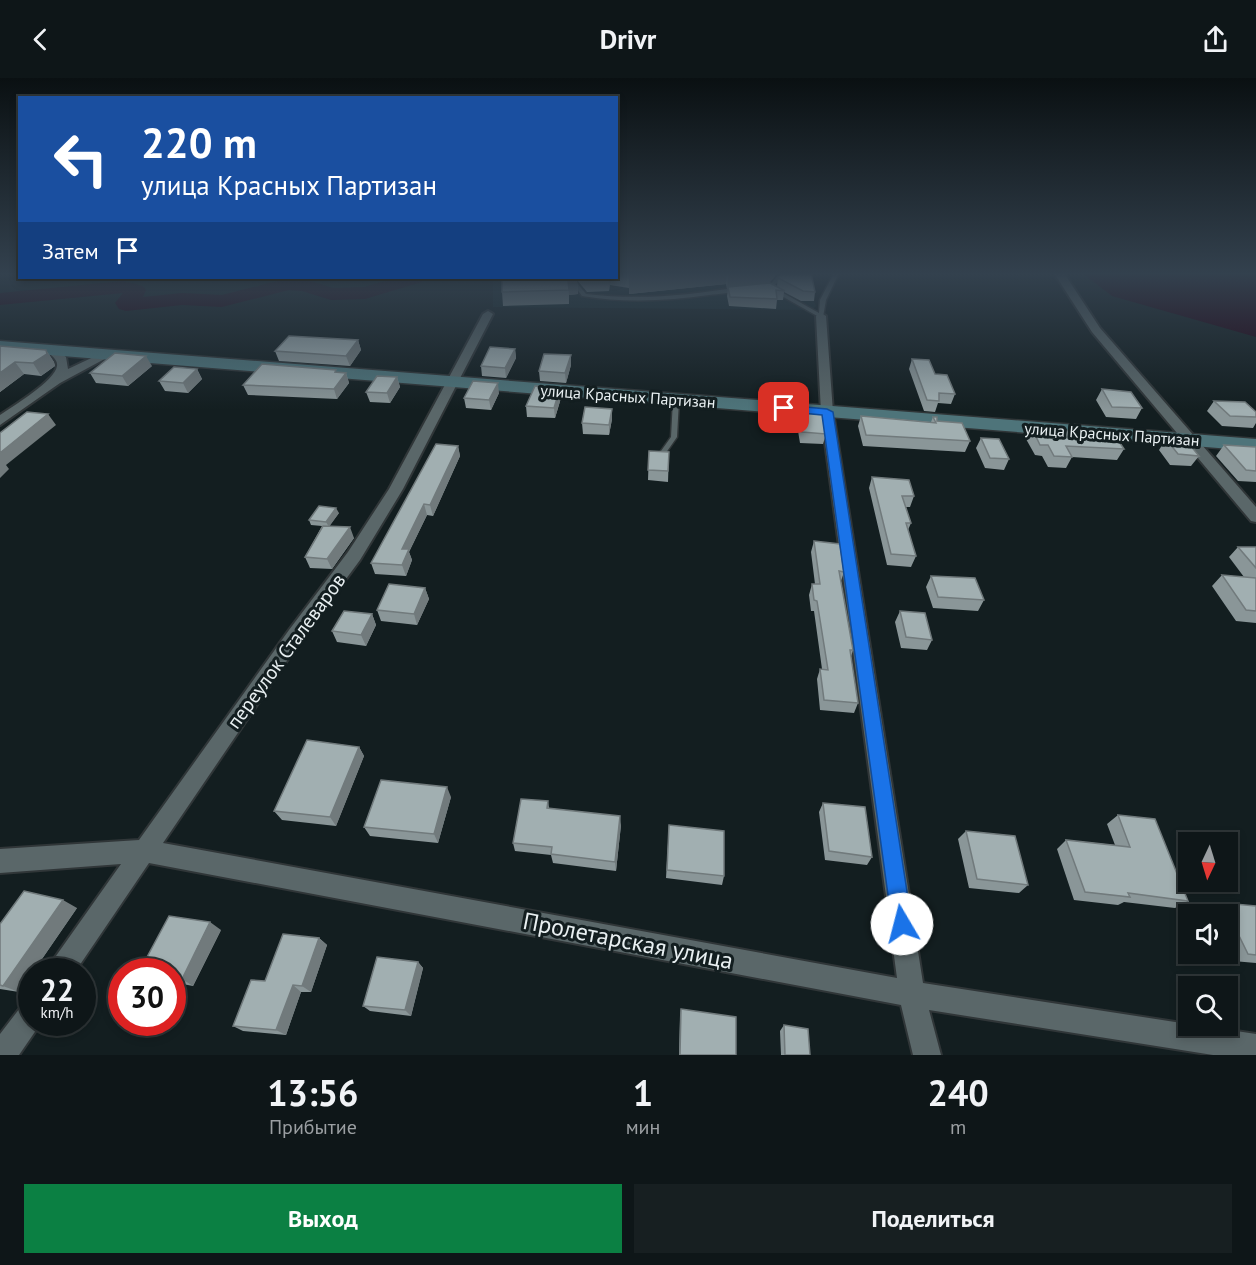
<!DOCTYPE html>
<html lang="ru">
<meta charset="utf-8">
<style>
:root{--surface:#0e1618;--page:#171f21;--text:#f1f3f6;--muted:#9b9fa2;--line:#2e3537;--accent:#0b8043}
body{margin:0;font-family:"PT Sans",sans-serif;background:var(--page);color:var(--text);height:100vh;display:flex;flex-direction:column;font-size:22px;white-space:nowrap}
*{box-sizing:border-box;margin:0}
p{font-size:20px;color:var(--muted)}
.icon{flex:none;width:33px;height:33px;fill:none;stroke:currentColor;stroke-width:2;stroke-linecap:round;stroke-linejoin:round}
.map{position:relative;height:977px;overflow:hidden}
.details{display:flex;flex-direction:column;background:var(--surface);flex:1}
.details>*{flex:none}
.hud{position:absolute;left:18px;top:18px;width:600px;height:183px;border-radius:0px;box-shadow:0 3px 9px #0003,0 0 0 2px var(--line);background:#1a4fa0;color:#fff;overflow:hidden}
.needle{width:39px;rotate:184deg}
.tools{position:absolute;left:1178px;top:754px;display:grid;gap:12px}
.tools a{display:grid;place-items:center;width:60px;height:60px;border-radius:0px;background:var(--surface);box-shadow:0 3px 9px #0003,0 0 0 2px var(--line);font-size:30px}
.speed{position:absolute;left:18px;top:880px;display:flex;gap:12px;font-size:30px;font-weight:700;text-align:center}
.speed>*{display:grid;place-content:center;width:78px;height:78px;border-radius:50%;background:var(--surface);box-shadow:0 3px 9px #0003,0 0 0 2px var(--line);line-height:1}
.speed small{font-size:15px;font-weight:400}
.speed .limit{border:9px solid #d22;background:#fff;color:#111}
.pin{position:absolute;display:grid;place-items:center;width:51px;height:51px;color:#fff;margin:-26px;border-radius:12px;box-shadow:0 3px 9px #0006}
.me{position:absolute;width:66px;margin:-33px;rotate:352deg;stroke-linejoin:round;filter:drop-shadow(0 0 4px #0008)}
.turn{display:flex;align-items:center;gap:21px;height:126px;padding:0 24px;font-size:27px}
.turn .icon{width:78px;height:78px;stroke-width:2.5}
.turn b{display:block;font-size:42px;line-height:51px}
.then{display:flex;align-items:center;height:57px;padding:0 24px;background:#0003;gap:12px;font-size:22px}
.eta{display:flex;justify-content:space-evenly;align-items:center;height:102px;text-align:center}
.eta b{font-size:36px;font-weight:600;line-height:42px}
.action{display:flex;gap:12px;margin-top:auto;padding:12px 24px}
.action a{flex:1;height:69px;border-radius:0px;background:var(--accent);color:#fff;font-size:24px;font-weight:600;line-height:69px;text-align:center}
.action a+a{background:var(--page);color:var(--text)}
header{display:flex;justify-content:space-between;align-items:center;height:78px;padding:0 24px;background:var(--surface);font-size:27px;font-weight:600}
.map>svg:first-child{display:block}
.built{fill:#16292c}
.water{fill:#210012}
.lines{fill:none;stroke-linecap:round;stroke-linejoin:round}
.river{fill:#210012;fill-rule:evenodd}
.lane-casing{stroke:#303638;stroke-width:3}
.street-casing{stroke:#303638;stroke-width:4}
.secondary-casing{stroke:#303638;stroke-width:3}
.lane{fill:#5a6769;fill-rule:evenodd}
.street{fill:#5a6769;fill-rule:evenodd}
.secondary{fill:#4e747a;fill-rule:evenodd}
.wall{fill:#8a9698}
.shaded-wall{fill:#717a7c}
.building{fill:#a1afb1;stroke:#717a7c;stroke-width:1.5}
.route{fill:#1a73e8;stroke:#114b97;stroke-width:1.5}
.labels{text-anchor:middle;stroke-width:6;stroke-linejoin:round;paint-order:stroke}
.far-street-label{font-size:16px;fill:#e8eff1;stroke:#131e20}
.street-label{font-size:20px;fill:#e8eff1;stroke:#131e20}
.near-street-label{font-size:24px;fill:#e8eff1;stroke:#131e20}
</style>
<header><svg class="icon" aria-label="back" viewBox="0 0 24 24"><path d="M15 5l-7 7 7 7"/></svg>Drivr<svg class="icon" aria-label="share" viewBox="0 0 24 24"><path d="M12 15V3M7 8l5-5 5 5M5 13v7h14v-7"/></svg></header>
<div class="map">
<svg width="1256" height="977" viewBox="0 0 1256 977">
<rect width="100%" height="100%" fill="#131e20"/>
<path class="built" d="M617,195H810L805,199L816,228L812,232H805L493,229V200H616Z"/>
<path class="water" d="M1082,195H1256V259L1112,218Z"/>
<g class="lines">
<path class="river" d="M289,200L304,201L333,210L364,209L396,200H425L422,204L365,221L331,222L302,213L289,212L222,229L182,227L126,233L119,231L115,225L123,215L0,227V215L123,203L143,208L146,212L143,219L182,215L222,217Z"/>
<g class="lane-casing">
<path id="lane" d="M780,195H785L772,211H768V209Z
M834,195H839L826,222L823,239H819L771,212L776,211L819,235L820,222Z
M569,200H573L586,216C637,222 687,218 738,209L741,211C731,215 719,216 709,217C667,223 624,225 582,218Z
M676,320L679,322L677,359L661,382H657L656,380L671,359L673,322Z"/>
</g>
<g class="street-casing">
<path id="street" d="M1054,195H1064L1100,250L1256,429V444L1251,443L1092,254Z
M488,233L493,236L403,411L360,482L301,562L163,765L897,900L821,334L816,238L821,235L826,238L833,334L923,905L1188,946V948H1203L1256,956V977H1213L929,932L941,977H913L901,927L149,785L75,894H47L51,885L121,786L0,795V771L139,762L289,552L348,474L389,411L483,236Z
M53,270L66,279L68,291L102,275H110L112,277L60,305L0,347V337C13,328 55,303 57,288C58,281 51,278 47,273Z
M32,922V945H41L19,977H0V956L23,926Z"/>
</g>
<g class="secondary-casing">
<path id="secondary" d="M0,263L1256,361V373L0,273Z"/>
</g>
<use href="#lane" class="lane"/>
<use href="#street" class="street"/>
<use href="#secondary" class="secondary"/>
</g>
<path class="wall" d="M616,195H778L769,205L777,208L778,200L815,214L814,223H801L784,214L783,222H777L776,231L729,228L727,218L728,211H727L726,206L629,216V210L610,207L609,213L587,214L577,202L578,216L569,217V226L503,228L502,214V200H616Z
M358,262L361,272L350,288L279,283L275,273Z
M0,268L46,272L54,284L55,288L41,298L24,296L0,314Z
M515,271L516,280L506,300L482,298L481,288Z
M571,277V287L566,305L540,303L539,293Z
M912,281L935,296L955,316L951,326L938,325L935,334L924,333L909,291Z
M152,288L128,308L96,305L90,295Z
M197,291L202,301L188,315L165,313L159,303Z
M337,294L346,295L349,305L337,321L248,317L243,307Z
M397,299L400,309L390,325L370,324L366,314Z
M560,310L561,320L555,340L527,339L526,328Z
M1102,311L1142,330L1136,341L1106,339L1096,322Z
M499,315L491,332L466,330L464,320Z
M1214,323L1256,334V345L1253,350L1222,348L1207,333Z
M799,331L826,356L823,366L800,365L796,341Z
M861,338L931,344L933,339L937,343L970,363L965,374L863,368L858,348Z
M612,341L609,357L583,356L582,345Z
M1032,350L1124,371L1117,382L1072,379L1066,390L1048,389L1042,378L1035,377L1026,361Z
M981,360L1009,381L1004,392L985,390L976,370Z
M1166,361L1199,378L1191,388L1170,387L1159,372Z
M1224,367L1256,369V404L1238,403L1216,378Z
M458,368L460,378L433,438L427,437L409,474L412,482L406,498L375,496L371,485Z
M649,373L669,374L668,404L648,402Z
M872,399L914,418L910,429H906L911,445L908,452L916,478L911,489L887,487L869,410Z
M339,435L329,448L354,460L332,491L310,490L305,479L322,448L311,447L309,442Z
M814,463L844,494L841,503L853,572L851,579L858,625L854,635L820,632L817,601L820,591H822L814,533H811L809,517L812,506H815L811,474Z
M1238,469H1256V545L1236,543L1212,508L1222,497L1244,499L1229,479Z
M931,498L984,522L978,533L933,530L926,509Z
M425,510L429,521L417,547L381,543L377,532Z
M900,533L932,562L927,572L901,570L895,544Z
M372,536L376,547L366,568L337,564L332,553Z
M359,669L364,678L336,748L282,742L274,733Z
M451,719L438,765L370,758L364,749Z
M548,723L549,730L621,747L616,793L553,785L551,777L515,773L513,765Z
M823,725L872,779L867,787L825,782L819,734Z
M1118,737L1188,823L1175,830L1124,824L1118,827L1074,822L1057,771L1066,762L1115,767L1107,746Z
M669,747L724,798L722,807L666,800Z
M966,753L1028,807L1019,815L969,810L958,761Z
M1223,825L1256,828V885L1233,883L1227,870V837H1211L1209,832Z
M77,830L33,894H32L19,914L0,911V846Z
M221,852L193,908L172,904V894Z
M319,860L327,867L311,914H301L286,957L243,953L233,948L265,903Z
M418,884L423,890L411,938L370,933L363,928Z
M681,931L736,977H679L680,937Z
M784,947L810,977H781L780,953Z"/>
<path class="shaded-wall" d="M652,195H727L726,206L629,216V198Z
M728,195H778L767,207L727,211Z
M609,200H610L609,213Z
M577,202L578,216L569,217L568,203Z
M358,262L361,272L350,288L346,278Z
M515,271L516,280L506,300L505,290Z
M46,272L54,284L55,288L41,298L33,285Z
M571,277V287L566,305L565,295Z
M146,278L152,288L128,308L122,298Z
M15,284L24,296L0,314V295Z
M197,291L202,301L188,315L183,305Z
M346,295L349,305L337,321L334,311Z
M397,299L400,309L390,325L387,315Z
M498,305L499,315L491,332L489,322Z
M560,310L561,320L555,340L554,330Z
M612,331V341L609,357V347Z
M48,336L56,347L6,387L9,391L0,400V375Z
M458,368L460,378L433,438L430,427Z
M424,426L427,437L409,474L412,482L406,498L402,487V471Z
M336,430L339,435L329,449L326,444Z
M350,449L354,460L332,491L327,481Z
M425,510L429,521L417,547L414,536Z
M372,536L376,547L366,568L361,557Z
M359,669L364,678L336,748L330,739Z
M447,709L451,719L438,765L434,756Z
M620,738L621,747L616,793L615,784Z
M63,822L77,830L33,894H32V896L19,914L3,908Z
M210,844L221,852L193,908L182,901Z
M319,860L327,867L311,914L302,908Z
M418,884L423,890L411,938L405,932Z
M293,907L301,914L286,957L276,952Z"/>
<path class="building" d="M629,195H652L629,198Z
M782,195H811L815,214L803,213L778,200Z
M502,200H575L577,202L568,203L569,212L502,214Z
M770,205L785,213L776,212L777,221L730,219L728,209Z
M289,258L358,262L346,278L275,273Z
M0,268L46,272L47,276L33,285L15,284L0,295Z
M490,269L515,271L505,290L481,288Z
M115,275L146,278L122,298L90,295Z
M544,276L571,277L565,295L539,293Z
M912,281L929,282L935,296L947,297L955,316L939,315V323L927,322Z
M262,286L336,292L335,294L346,295L334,311L243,307Z
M174,289L197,291L183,305L159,303Z
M377,298L397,299L387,315L366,314Z
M473,303L498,305L489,322L464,320Z
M535,308L560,310L554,330L526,328Z
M1102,311L1131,314L1142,330L1112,329Z
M1214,323L1245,324L1256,334V339L1230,338Z
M585,329L612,331L609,347L582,345Z
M799,331L822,332L826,356L802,354Z
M27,334L48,336L0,375V355Z
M861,338L936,345L933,339H937V343L962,345L970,363L866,357Z
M1032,350L1114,356L1124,371L1066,368L1072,379L1054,378L1048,367H1040Z
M981,360L999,361L1009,381L990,380Z
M1166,361L1186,362L1199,378L1178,376Z
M436,366L458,368L430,427L424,426L402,471H409L402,487L371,485Z
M1224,367L1256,369V393L1246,392Z
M649,373L669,374L668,393L648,392Z
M872,399L909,402L914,418H902L911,445H906L916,478L891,476Z
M319,428L336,430L326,444L309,442Z
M323,448L350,449L327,481L305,479Z
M814,463L840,466L844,494L839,493L853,572H850L858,625L824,622L820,591L828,592L817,523L814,522L812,506H820Z
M1238,469H1256V490Z
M1222,497L1256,500V533L1246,532Z
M931,498L975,500L984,522L938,519Z
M389,506L425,510L414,536L377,532Z
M344,533L372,536L361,557L332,553Z
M900,533L925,535L932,562L906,559Z
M307,662L359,669L330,739L274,733Z
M381,702L447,709L434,756L364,749Z
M521,721L548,723L547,730L620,738L615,784L551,776L552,769L513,765Z
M823,725L865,729L872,779L829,773Z
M1118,737L1155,741L1188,823L1128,815L1130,819L1085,814L1066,762L1130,769Z
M669,747L724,753V798L667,792Z
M966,753L1015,758L1028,807L977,801Z
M24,813L63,822L3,908L0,907V846Z
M1223,825L1256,828V877L1248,876Z
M169,838L210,844L182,901L172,900V894H139Z
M283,856L319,860L302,908L293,907L276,952L233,948L251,902L265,903Z
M377,879L418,884L405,932L363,928Z
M681,931L736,939V977H680Z
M784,947L808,951L810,977H785Z"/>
<linearGradient id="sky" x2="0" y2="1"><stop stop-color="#0a1012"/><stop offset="0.59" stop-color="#33414e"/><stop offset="1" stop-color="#33414e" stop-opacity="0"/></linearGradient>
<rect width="1256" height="332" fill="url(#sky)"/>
<path class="route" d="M784,327L827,331L833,334L912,846L909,853L902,856L895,853L892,846L822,337L780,333L779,330Z"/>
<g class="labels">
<g class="far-street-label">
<text transform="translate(628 318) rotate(4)" y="6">улица Красных Партизан</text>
<text transform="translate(1112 356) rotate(4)" y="6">улица Красных Партизан</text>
</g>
<g class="street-label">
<text transform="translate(286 573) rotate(-54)" y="7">переулок Сталеваров</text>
</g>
<g class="near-street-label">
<text transform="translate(628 863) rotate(11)" y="8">Пролетарская улица</text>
</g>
</g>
</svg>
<div class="tools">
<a><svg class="needle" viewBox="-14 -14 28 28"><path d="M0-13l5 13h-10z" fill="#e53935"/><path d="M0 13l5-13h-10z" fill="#9b9fa2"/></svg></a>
<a><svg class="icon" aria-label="sound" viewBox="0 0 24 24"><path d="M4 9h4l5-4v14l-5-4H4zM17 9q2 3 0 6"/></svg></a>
<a><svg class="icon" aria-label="search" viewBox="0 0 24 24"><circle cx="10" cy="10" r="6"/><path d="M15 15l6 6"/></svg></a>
</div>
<div class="speed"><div>22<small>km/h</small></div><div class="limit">30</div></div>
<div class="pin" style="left:784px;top:330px;background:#d93025"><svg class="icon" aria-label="arrive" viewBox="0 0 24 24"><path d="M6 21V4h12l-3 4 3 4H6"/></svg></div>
<svg class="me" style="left:902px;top:846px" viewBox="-20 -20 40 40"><circle r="19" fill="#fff"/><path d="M0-13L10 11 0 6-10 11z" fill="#1a73e8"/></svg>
<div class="hud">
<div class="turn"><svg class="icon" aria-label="left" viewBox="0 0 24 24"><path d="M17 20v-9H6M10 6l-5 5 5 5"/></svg><div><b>220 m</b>улица Красных Партизан</div></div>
<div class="then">Затем<svg class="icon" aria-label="arrive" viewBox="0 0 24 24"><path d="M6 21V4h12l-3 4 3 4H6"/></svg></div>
</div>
</div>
<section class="details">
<div class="eta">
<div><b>13:56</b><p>Прибытие</p></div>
<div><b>1</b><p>мин</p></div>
<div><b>240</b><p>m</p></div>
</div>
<div class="action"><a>Выход</a><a>Поделиться</a></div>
</section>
